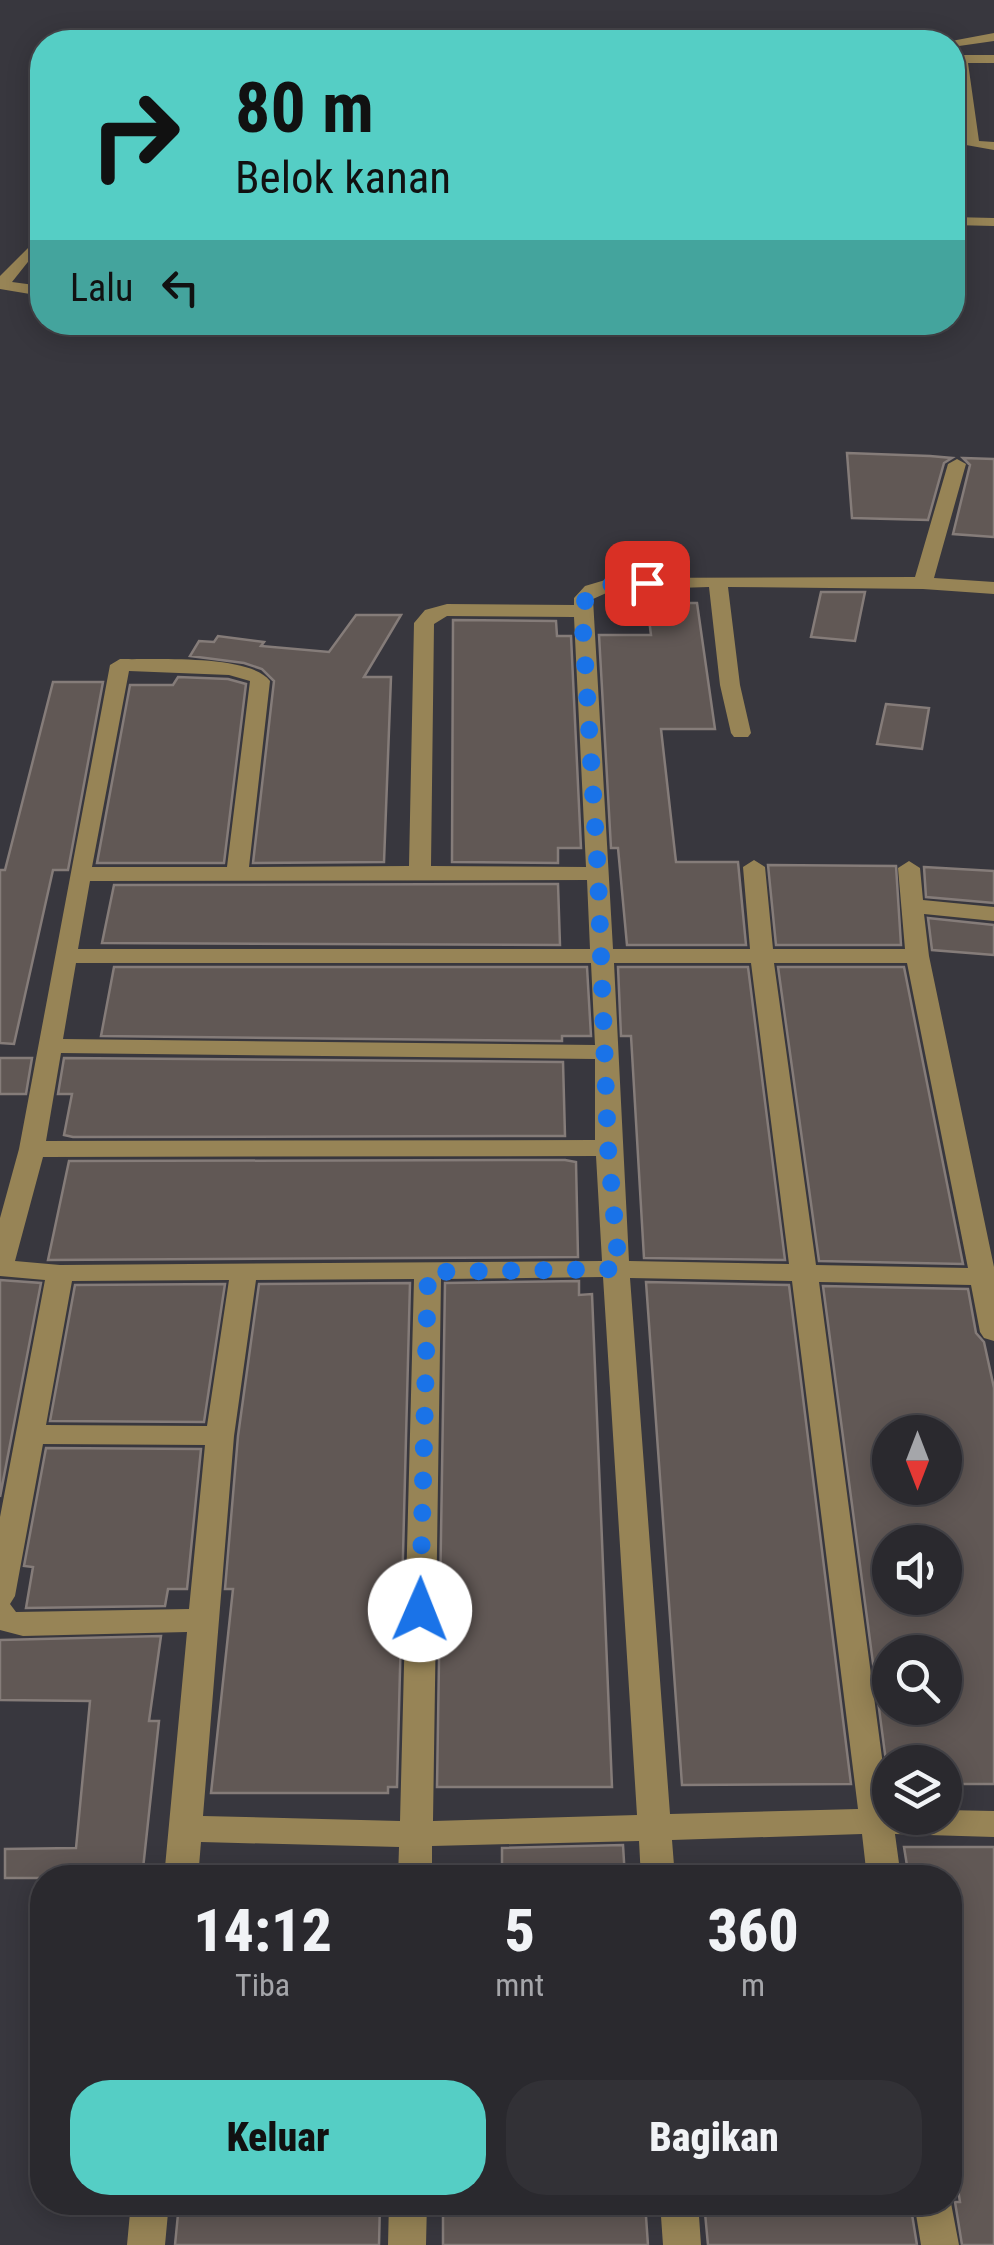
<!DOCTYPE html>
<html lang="id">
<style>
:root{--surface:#2a292e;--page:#323136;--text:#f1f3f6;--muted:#a5a6aa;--line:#46454a;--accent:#55cec5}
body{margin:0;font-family:"Roboto Condensed",sans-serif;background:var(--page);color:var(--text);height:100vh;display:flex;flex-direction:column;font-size:38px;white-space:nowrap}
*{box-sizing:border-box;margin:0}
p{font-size:32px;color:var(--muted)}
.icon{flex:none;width:55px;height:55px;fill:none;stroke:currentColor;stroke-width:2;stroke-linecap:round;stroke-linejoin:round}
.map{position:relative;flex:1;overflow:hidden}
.side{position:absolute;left:30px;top:1865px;width:932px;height:350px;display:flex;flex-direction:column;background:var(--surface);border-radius:40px;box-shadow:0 5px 25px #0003,0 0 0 2px var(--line)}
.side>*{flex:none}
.hud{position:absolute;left:30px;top:30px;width:935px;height:305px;border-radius:40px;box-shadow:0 5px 25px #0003,0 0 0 2px var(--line);background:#55cec5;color:#111;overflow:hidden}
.needle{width:65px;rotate:180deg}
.tools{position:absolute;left:872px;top:1415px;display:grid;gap:20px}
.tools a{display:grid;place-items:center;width:90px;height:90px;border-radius:50%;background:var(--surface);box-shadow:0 5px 25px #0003,0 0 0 2px var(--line);font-size:50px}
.pin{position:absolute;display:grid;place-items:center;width:85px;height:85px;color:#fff;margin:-42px;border-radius:20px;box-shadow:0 5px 15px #0006}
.me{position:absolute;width:110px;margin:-55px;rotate:1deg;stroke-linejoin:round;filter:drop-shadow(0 0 8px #0008)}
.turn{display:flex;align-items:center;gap:35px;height:210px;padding:0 40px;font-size:45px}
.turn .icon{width:130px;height:130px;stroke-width:2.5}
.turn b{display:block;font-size:70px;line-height:85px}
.then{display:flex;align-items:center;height:95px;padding:0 40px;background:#0003;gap:20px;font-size:38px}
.eta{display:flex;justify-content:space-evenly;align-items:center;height:170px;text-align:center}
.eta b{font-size:60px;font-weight:800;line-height:70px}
.primary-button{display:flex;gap:20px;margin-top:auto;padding:20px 40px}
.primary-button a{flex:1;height:115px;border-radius:40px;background:var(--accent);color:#111;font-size:40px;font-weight:800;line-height:115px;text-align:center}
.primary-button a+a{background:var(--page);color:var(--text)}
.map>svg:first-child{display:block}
.building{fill:#615855;stroke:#857c79;stroke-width:2.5;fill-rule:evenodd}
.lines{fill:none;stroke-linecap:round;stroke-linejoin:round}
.minor{fill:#978456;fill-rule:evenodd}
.route{stroke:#1a73e8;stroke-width:18;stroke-dasharray:0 32.4}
</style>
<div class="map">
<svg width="994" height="2245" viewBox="0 0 994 2245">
<rect width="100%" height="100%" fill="#38373e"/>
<path class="building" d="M847,453L930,456L952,458L944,463L928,520L852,518Z
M963,458L994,459V537L953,534L970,465Z
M821,592H865L855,641L811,637Z
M647,603H697L715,729H661L676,862H738L746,945H627L618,848H611L599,635H651Z
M356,615H401L364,677H391L384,862L253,863L274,681L262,669L244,663L190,656L199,641L214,642L218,636L264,642L261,646L329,652Z
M453,620L556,621L557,636H571L581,848H558V863L452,862Z
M178,677L228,679L246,684L224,863H97L130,685H173Z
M53,682H103L68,870H53L14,1044L0,1043V870H5Z
M886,704L929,708L922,749L877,744Z
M768,865L896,866L901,945H776Z
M924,867L994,871V903L926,897Z
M558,884L560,945L102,943L114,885Z
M928,918L994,925V955L932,950Z
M114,967H587L591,1036H562V1041L101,1036Z
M618,967H748L785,1260L644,1258L631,1036H621Z
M778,967H904L963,1264L819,1261Z
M0,1058H32L26,1094H0Z
M64,1058L563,1062L565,1136L73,1137L64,1135L72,1094H58Z
M565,1160L576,1162L578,1257L48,1260L69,1161Z
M0,1280L41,1283L0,1497Z
M579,1281V1295L592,1294L612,1787H437L445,1283Z
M646,1282L789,1285L851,1784L682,1785Z
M410,1283L397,1787H388V1793H211L233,1589H225L238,1436L259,1284Z
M225,1284L204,1422L50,1421L75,1285Z
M823,1286L968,1289L976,1333L984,1342L994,1388V1784H945V1762H890L889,1784ZM890,1432H945V1488H890ZM890,1542H945V1598H890ZM890,1652H945V1708H890Z
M46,1448L201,1449L187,1589H168L165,1606L26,1608L33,1567L24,1566Z
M161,1636L149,1721H159L142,1878H5V1849L76,1848L90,1701L0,1700V1640Z
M623,1845L625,1878H502V1848Z
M904,1847H994V2245H962L955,2202H960L950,2139V1878H909Z
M380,2202L379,2245H175L179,2204Z
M443,2202H645L648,2245H443Z
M704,2202H910L917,2245H708Z"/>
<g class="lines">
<path class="minor" d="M994,33V41L952,47V42H946Z
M952,55H994V63H968L979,141L994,142V150L966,145Z
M952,217L994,218V226L952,225Z
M32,244L39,248L12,282L42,286V296L0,289V276Z
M957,459L966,464L934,578L994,582V594L923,589L728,587L740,685L751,733L748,737H734L731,733L720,685L709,587L613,590L593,599L613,949H750L743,867L754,860L765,867L773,949H905L898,868L909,861L920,868L923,900L994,907V921L924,914L929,956L994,1267V1341L984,1338L980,1332L971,1285L819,1282L890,1818H945V1810L994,1811V1837L895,1834L901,1878H867L862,1834L672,1840L675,1878H641L639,1841L432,1846V1878H398L399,1847L201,1842L198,1878H164L187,1632L23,1636L0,1630V1517L45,1280L0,1276V1218L19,1149L110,665L120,659C154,660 250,654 270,681L249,867L409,866L414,623L425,610L447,604L574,605V598L585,586L612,578L915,577L948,464ZM447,616L574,617L586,867L431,866L434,624ZM129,671L229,675L250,681L227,867H92ZM587,880L590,949H78L90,881ZM76,963H591L595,1045L63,1039ZM614,963H751L789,1264L629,1261ZM774,963H907L968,1268L816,1265ZM61,1053L595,1059V1140L46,1141ZM596,1156L602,1261L60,1265L15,1261L43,1157ZM603,1277L637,1815L433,1821L441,1279ZM630,1278L792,1281L858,1809L670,1814ZM414,1279L400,1821L203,1816L234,1436L256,1280ZM229,1280L207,1426L46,1425L72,1281ZM43,1444L205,1445L189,1609L16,1612L10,1604L15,1596Z
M950,2198L959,2245H921L914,2202H950Z
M131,2202H169L165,2245H127Z
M389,2202H427L426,2245H388Z
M660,2202H698L701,2245H663Z"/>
</g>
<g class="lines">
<path class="route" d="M420,1610L428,1272L619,1269L608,1148L598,874L582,612C586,579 621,584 647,583"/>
</g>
</svg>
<div class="tools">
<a><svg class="needle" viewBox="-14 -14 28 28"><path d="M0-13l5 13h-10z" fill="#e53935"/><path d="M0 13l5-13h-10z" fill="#a5a6aa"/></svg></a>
<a><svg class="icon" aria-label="sound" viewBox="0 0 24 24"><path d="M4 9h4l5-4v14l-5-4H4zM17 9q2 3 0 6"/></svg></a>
<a><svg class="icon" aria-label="search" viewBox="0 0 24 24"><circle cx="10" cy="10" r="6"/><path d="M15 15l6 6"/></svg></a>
<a><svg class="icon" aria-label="layers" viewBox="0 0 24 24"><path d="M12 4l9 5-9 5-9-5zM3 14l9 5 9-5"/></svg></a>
</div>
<div class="pin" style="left:647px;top:583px;background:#d93025"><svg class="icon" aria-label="arrive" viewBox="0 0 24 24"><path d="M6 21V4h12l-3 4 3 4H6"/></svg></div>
<svg class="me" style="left:420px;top:1610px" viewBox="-20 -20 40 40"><circle r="19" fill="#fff"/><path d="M0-13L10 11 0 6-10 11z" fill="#1a73e8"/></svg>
<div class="hud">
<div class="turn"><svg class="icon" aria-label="right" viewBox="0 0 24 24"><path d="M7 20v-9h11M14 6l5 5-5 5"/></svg><div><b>80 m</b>Belok kanan</div></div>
<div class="then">Lalu<svg class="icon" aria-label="left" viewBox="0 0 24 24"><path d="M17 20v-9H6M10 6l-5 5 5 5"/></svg></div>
</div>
<section class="side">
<div class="eta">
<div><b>14:12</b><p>Tiba</p></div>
<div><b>5</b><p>mnt</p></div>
<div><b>360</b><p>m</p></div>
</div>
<div class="primary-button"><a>Keluar</a><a>Bagikan</a></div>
</section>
</div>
